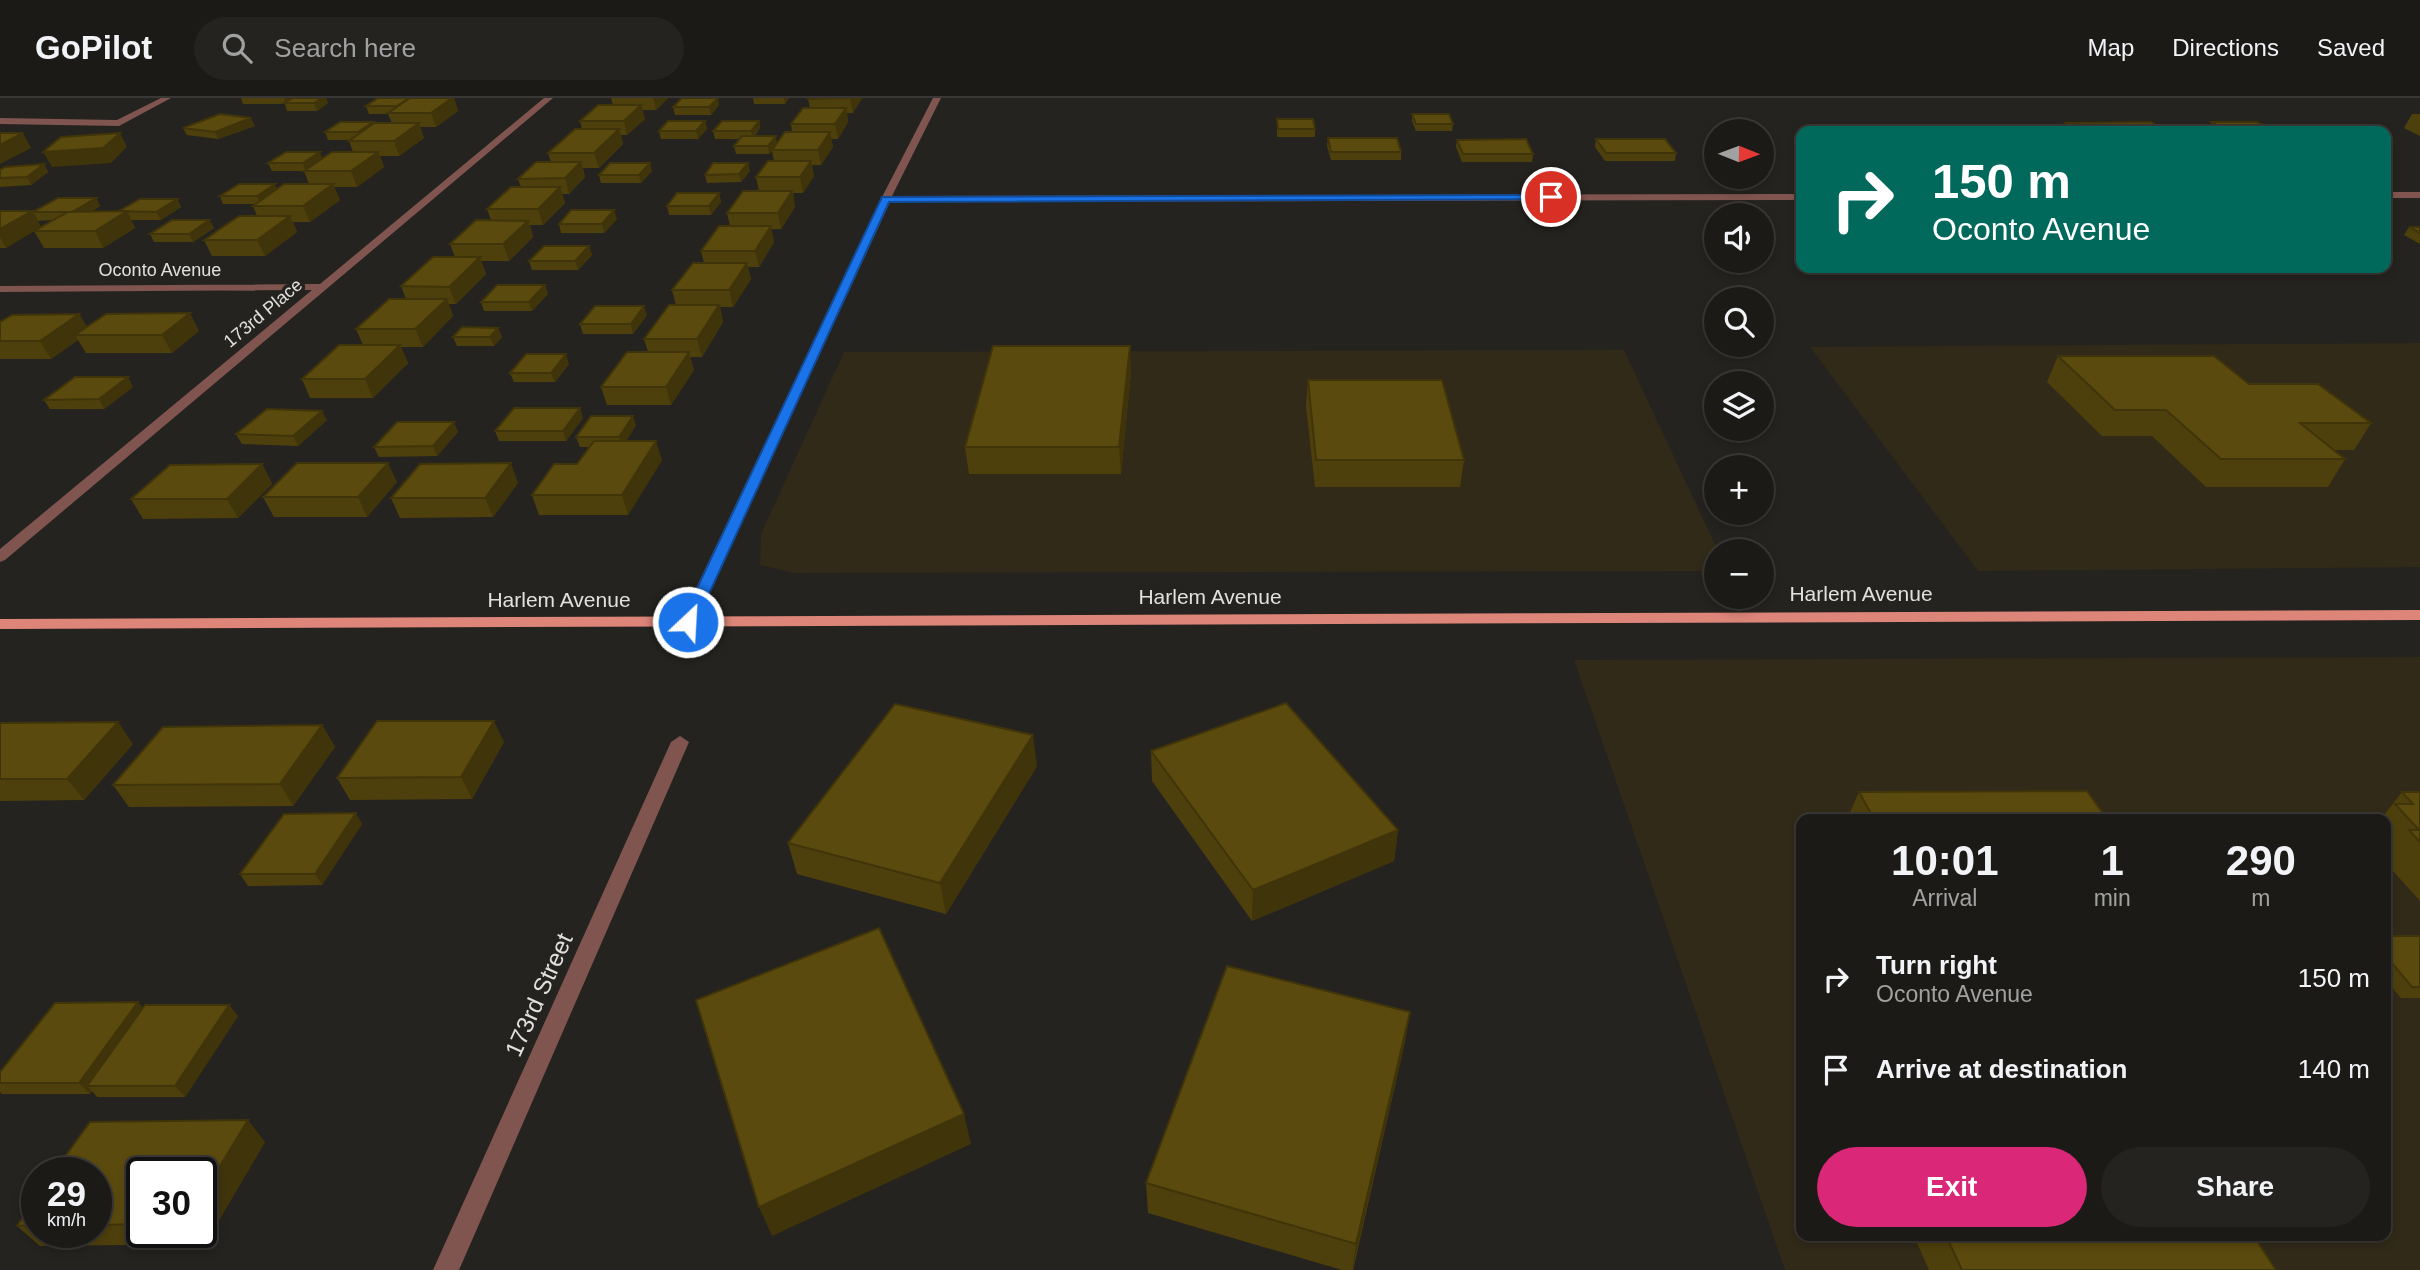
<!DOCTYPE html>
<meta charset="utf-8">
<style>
:root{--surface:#1c1a17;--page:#252320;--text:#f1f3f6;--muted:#a0a1a1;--line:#3a3836;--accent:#db2777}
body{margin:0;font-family:Arial,sans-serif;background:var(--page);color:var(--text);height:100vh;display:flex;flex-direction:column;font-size:26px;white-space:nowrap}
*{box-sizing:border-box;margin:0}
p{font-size:23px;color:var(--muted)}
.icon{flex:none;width:38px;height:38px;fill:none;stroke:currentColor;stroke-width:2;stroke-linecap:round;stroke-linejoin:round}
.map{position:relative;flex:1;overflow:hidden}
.sheet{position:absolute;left:1796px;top:716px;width:595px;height:427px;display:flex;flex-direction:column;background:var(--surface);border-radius:14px;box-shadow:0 4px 10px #0003,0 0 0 2px var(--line)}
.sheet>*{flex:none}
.top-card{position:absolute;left:1796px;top:28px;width:595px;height:147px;border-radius:14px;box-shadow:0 4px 10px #0003,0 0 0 2px var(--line);background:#00695c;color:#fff;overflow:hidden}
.needle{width:46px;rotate:91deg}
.fabs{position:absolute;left:1704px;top:21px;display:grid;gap:14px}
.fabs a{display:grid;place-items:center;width:70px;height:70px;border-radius:50%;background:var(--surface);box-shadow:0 4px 10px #0003,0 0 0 2px var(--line);font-size:35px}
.speed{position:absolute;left:21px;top:1059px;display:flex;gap:14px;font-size:35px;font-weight:700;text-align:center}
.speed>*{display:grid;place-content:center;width:91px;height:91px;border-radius:50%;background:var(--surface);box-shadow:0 4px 10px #0003,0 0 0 2px var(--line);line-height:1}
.speed small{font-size:18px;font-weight:400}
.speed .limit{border:4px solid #111;border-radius:10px;background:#fff;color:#111}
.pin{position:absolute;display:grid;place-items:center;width:60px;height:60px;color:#fff;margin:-30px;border:4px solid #fff;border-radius:50%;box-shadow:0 2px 7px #0007}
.me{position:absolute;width:77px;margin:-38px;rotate:25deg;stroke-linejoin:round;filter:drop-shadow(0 0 5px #0008)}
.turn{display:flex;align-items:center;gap:24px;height:147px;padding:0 21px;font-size:32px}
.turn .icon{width:91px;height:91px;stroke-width:2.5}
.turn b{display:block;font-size:49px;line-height:60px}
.eta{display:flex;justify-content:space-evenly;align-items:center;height:119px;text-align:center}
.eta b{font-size:42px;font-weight:800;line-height:49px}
.action{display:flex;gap:14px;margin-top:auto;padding:14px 21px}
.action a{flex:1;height:80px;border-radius:42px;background:var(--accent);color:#fff;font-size:28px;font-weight:800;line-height:80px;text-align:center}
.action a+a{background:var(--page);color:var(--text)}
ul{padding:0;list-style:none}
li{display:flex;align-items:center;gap:21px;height:91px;padding:0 21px}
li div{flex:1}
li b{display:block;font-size:26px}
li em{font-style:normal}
header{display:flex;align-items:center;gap:42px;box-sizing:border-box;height:98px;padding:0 35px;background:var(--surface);border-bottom:2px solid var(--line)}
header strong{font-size:33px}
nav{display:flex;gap:38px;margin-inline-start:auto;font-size:24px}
.search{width:490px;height:63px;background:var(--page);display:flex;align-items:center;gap:18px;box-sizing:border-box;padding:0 24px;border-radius:38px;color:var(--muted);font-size:26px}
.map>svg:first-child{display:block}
.commercial{fill:#312a19;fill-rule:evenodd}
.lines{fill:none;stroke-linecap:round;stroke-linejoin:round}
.minor{fill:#80554f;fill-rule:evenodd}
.major{fill:#dd8579;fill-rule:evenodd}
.wall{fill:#4e400c;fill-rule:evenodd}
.shaded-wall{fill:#40340a}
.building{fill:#5b4a0e;stroke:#40340a;stroke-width:2}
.route{fill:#1a73e8;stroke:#114b97;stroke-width:2}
.labels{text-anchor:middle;stroke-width:7;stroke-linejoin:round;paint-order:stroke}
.far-street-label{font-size:18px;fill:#e1e0dd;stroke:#25231f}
.street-label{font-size:21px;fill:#e1e0dd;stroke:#25231f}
.near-street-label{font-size:24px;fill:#e1e0dd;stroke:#25231f}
</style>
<header>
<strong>GoPilot</strong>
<div class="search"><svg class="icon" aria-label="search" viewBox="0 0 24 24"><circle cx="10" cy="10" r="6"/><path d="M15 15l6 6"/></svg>Search here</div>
<nav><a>Map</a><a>Directions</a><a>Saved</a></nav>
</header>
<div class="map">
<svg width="2420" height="1172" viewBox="0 0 2420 1172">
<rect width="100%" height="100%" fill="#25231f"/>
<path class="commercial" d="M2420,245V469L1978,473L1810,249Z
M1624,252L1718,453L1717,473L794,475L760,467L761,436L844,254Z
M2420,559V1172H1785L1574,562ZM1801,721H2385V1138H1801Z"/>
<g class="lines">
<path class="minor" d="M161,0H171L119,28L0,26V20L117,22Z
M544,0H553L5,462L0,464V451L312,192L0,194V188L320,186Z
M933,0H941L892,98L1801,96V102L890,104L696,524L688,529L682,528L680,524L881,101Z
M2385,94H2420V100H2385Z
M680,638L689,644L459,1172H433L671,644Z"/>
<path class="major" d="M2420,512V522L0,531V521Z"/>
</g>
<path class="wall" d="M241,0H326L328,5L317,13H287L285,6H243Z
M378,0H454L458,13L436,29H420L424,40L399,58H380L384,69L357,89H334L340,102L310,124H293L297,134L265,158H212L204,142L257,118L253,108L255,106H223L220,98L309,86L304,73H272L268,65L322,60L353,54L349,43L350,42H328L325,34L374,26L392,25L388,16H369L366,8Z
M611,0H668L656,12H642L645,21L627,37H621L623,46L599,70H583L585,79L569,96H562L565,105L543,127H530L533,139L509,163H481L486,176L456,206H449L453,218L423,249H401L408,265L373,300H310L302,281L363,247L356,231L406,201L401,188L455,159L450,146L491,122L487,111L521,89L518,81L551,64L548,55L582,31L580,23L613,7Z
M753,0H789L785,6H754Z
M862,0L853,15H847L848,24L838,41H831L833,49L821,67H812L814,78L803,95H793L795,109L781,131H771L774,144L759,169H748L751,181L733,209H720L723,224L702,259H690L694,272L671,307H607L601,289L648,254L644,241L676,207L672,192L704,165L701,153L730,128L727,115L759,93L756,79L774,63L772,53L769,56H736L734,48L740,41H715L713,33L759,23L760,30L755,38L777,45L792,34L791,26L810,10L808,1Z
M719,7L711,17H675L673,9Z
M1412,16L1453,26L1452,33H1416L1412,23Z
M2412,16H2420V38L2404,30Z
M1277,21L1315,31V39H1277Z
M705,23L707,31L698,41H661L659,33Z
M2212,24L2273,32L2208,33Z
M2066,25L2166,33H2063Z
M255,28L218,41L187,37L183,30Z
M1328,40L1401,54V62H1331L1327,48Z
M1596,41L1676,55L1675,63H1605L1595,49Z
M1457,42L1533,56L1532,64H1462L1456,49Z
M44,66L48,74L31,87L0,89V72Z
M652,73L641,85H601L599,77Z
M750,73L741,84L707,85L705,77Z
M719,95L721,104L711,117H669L667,108Z
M96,100L100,108L91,114L119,113L177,101L181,109L161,122H131L135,130L103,150H44L34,133L6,150H0V113H32L41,129L53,122L38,123L33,114Z
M617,121L604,135H561L559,126Z
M209,122L214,130L193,144H154L150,136Z
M2409,129H2420V146L2404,137Z
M589,148L592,157L578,172H532L529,163Z
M545,187L548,196L532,213H484L481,204Z
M79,216L87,229L199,233L172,255H86L78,242L51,261H0V224Z
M647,217L633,236H583L580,226Z
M498,230L502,239L494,248H457L453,239Z
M2058,258L2249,286L2371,325L2354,352H2333L2345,361L2328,389H2206L2152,338H2102L2047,284Z
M569,266L555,284H514L510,275Z
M1131,274L1121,376H969L965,349Z
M1308,282L1464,362L1460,389H1315L1306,308Z
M133,289L104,311H50L44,302Z
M583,320L566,343H499L495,333Z
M327,322L298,348L242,346L236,336Z
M636,327L626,343L662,362L628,417H539L532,397L577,366L589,349H580L576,339Z
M458,334L437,358L379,359L374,349Z
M262,366L272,386L238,420L143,421L131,401Z
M397,384L367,419H274L263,399Z
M518,385L493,419L400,420L391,400Z
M0,626L133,646L84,702L0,703Z
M322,627L335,649L293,708L129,709L113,687Z
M504,644L472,701L350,702L337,680Z
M1151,653L1398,732L1394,763L1252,823L1152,683Z
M1037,668L946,816L797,776L788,745Z
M1859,694L2107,721H1847Z
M2402,694H2420V803L2385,764V760L2388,756L2385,753V721H2381Z
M362,726L322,787L248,788L240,776Z
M2385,838H2420V900H2401L2385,881Z
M229,907L238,918L185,999H97L92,993L90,996H2L0,994V974L143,910Z
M1410,914L1405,944L1353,1172H1342L1148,1115L1146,1085Z
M265,1044L205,1146L40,1148L17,1128L37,1099V1134H96V1074ZM142,1074L201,1134H142Z
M1914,1138H2254L2276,1172H1929Z"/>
<path class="shaded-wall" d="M284,0H295L286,6Z
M322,0H326L328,5L317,13L314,5Z
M452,0H454L458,13L436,29L431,15Z
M653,0H668L656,12Z
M718,0L719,7L711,17L709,9Z
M784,0H789L785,6Z
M851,0H862L853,15L850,1Z
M641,7L645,21L627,37L624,23Z
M846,10L848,24L838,41L835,26Z
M251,20L255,28L218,41L215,34Z
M705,23L707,31L698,41L696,33Z
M759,23L760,30L753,41L751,33Z
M419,25L424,40L399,58L394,43Z
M619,31L623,46L599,70L594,55Z
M830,34L833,49L821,67L818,52Z
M23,35L31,50L0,66V47Z
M120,35L127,49L111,65L52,69L43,54Z
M776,38L777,45L769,56L768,48Z
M320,54L323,62L306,73L303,65Z
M378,54L384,69L357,89L351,73Z
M811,63L814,78L803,95L800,79Z
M581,64L585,79L569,96L565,80Z
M650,65L652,73L641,85L639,77Z
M748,65L750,73L741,84L739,76Z
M44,66L48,74L31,87L27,79Z
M275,86L278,94L260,106L257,98Z
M333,86L340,102L310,124L303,108Z
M560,89L565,105L543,127L538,111Z
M792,93L795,109L781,131L778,115Z
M719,95L721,104L711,117L709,108Z
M96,100L100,108L76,122L71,114Z
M177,101L181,109L161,122L156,114Z
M614,112L617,121L604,135L602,126Z
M32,113L41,129L6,150L0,139V131Z
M127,113L135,130L103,150L95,133Z
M290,118L297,134L265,158L257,142Z
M209,122L214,130L193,144L189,136Z
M528,123L533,139L509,163L503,146Z
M771,128L774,144L759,169L755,153Z
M589,148L592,157L578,172L575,163Z
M480,159L486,176L456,206L449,189Z
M747,165L751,181L733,209L729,192Z
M545,187L548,196L532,213L529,204Z
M447,201L453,218L423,249L415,231Z
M719,207L723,224L702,259L697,241Z
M644,208L647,217L633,236L631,226Z
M190,215L199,233L172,255L162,237Z
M79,216L90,234L75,237L78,242L51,261L40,243Z
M498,230L502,239L494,248L490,239Z
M400,247L408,265L373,300L365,281Z
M1130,248L1131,274L1121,376L1119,349Z
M689,254L694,272L671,307L666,289Z
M566,256L569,266L555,284L551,275Z
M128,279L133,289L104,311L99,301Z
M580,310L583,320L566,343L563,333Z
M322,313L327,322L298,348L293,338Z
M633,318L636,327L623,349L619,339Z
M454,324L458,334L437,358L433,348Z
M656,343L662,362L628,417L622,397Z
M388,365L397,384L367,419L358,399Z
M511,365L518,385L493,419L485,400Z
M262,366L272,386L238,420L227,401Z
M494,623L504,644L472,701L461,679Z
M118,624L133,646L84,702L67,681Z
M322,627L335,649L293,708L280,686Z
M1033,637L1037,668L946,816L940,785Z
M356,715L362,726L322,787L315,776Z
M1398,732L1394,763L1252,823L1253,792Z
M138,904L148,916L87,988L92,993L90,996L79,985Z
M229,907L238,918L185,999L175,988Z
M1410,914L1405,944L1352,1172L1356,1146Z
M964,1016L971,1046L772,1138L759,1109Z
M248,1022L265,1044L205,1146L193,1134H201V1099Z"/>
<path class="building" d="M293,0H322L314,5H284Z
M378,0H409L397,8H366Z
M410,0H452L431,15H388Z
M682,0H718L709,9H673Z
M809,0H851L808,1Z
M598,7H641L624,23H580Z
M803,10H846L835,26H791Z
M220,16L251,20L215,34L183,30Z
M1412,16H1449L1453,26H1416Z
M1277,21H1313L1315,31H1278Z
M668,23H705L696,33H659Z
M722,23H759L751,33H713Z
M340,24H373L358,34H325Z
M2151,24L2166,33H2080L2066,25Z
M2212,24H2257L2273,32L2299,33H2201H2228Z
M374,25H419L394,43H349Z
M575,31H619L594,55H548Z
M785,34H830L818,52H772Z
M0,35H23L0,47Z
M120,35L103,50L43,54L61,39Z
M742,38H776L768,48H734Z
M1328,40H1397L1401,54H1331Z
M1526,41L1533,56H1463L1457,42Z
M1596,41H1665L1676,55H1606Z
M286,54H320L303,65H268Z
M332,54H378L351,73H304Z
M768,63H811L800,79H756Z
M536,64H581L565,80L518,81Z
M610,65H650L639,77H599Z
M713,65H748L739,76L705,77Z
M44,66L27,79L0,80V72L5,69Z
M239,86H275L257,98H220Z
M284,86H333L303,108H253Z
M511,89H560L538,111H487Z
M743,93H792L778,115H727Z
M677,95H719L709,108H667Z
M58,100H96L72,114H33Z
M140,101H177L156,114L119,113Z
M571,112H614L602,126H559Z
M0,113H32L0,131Z
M127,113L95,133H34L68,114Z
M239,118H290L257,142H204Z
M172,122H209L189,136H150Z
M476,122L528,123L503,146H450Z
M719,128H771L755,153H701Z
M2409,129H2420V135Z
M544,148H589L575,163H529Z
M433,159H480L449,189L401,188Z
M693,165H747L729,192H672Z
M497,187H545L529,204H481Z
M389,201H447L415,231H356Z
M669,207H719L697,241H644Z
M595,208H644L631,226H580Z
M190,215L162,237H75L106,216Z
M79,216L40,243H0V224L12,217Z
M462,229L498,230L490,239H453Z
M339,247H400L365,281H302Z
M993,248H1130L1119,349H965Z
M627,254H689L666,289H601Z
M526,256H566L551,275H510Z
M2058,258H2214L2249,286H2318L2371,325H2300L2345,361H2221L2166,312H2115Z
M75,279H128L99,301L44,302Z
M1308,282H1442L1464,362H1316Z
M514,310H580L563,333H495Z
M267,311L322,313L293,338L236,336Z
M591,318H633L619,339H576Z
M397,324H454L433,348L374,349Z
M594,343H656L622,397H532L554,366H577Z
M297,365H388L358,399H263Z
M511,365L485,400H391L420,366Z
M262,366L227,401H131L170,367Z
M1286,605L1398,732L1253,792L1151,653Z
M895,606L1033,637L940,785L788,745Z
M377,623H494L461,679L337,680Z
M118,624L67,681H0V626L1,625Z
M322,627L280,686L113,687L163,629Z
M2087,693L2107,721H1874L1859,694Z
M2402,694H2420V744L2409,732H2419L2395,706H2413Z
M356,715L315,776H240L284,716Z
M879,830L964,1016L759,1109L696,902Z
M2385,838H2420V889H2412L2385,857Z
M1227,868L1410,914L1356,1146L1146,1085Z
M138,904L79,985H0V974L55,905Z
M145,907H229L175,988H87Z
M248,1022L201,1099V1074H142V1126L96,1127V1074H54L90,1024Z
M37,1099V1127L17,1128Z
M1946,1138H2254L2276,1172H1962Z"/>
<path class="route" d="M1551,97L1554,101L889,104L696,524L688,528L681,524L882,99Z"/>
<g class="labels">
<g class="far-street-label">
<text x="160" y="178">Oconto Avenue</text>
<text transform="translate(263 215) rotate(-40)" y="6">173rd Place</text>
</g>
<g class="street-label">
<text x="1861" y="503">Harlem Avenue</text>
<text x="1210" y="506">Harlem Avenue</text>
<text x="559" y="509">Harlem Avenue</text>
</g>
<g class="near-street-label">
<text transform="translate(539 897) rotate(-66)" y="8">173rd Street</text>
</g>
</g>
</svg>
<div class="fabs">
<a><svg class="needle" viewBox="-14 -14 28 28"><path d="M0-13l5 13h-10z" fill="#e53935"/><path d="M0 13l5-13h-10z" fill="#a0a1a1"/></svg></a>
<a><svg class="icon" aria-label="sound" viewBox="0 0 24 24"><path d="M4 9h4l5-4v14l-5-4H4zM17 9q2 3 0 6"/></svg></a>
<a><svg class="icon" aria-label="search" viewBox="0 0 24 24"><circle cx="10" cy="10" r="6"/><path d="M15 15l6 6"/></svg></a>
<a><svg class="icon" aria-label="layers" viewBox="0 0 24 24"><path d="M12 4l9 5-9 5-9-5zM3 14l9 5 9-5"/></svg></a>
<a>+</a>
<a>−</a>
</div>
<div class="speed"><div>29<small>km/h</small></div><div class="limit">30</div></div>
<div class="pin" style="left:1551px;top:99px;background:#d93025"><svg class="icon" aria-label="arrive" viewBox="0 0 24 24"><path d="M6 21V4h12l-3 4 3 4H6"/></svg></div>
<svg class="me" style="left:688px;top:524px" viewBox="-20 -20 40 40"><circle r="17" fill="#1a73e8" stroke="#fff" stroke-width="3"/><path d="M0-11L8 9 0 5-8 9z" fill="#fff"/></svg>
<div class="top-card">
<div class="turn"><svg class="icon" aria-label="right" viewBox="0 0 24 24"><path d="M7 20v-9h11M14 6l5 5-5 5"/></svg><div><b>150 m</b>Oconto Avenue</div></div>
</div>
<section class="sheet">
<div class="eta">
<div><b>10:01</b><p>Arrival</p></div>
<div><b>1</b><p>min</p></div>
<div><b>290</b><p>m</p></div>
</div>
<ul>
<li><svg class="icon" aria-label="right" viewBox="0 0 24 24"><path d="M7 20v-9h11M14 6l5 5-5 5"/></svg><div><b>Turn right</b><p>Oconto Avenue</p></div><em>150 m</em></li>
<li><svg class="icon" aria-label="arrive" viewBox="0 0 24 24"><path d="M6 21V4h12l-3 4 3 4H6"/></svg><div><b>Arrive at destination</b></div><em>140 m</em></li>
</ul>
<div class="action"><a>Exit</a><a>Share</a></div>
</section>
</div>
